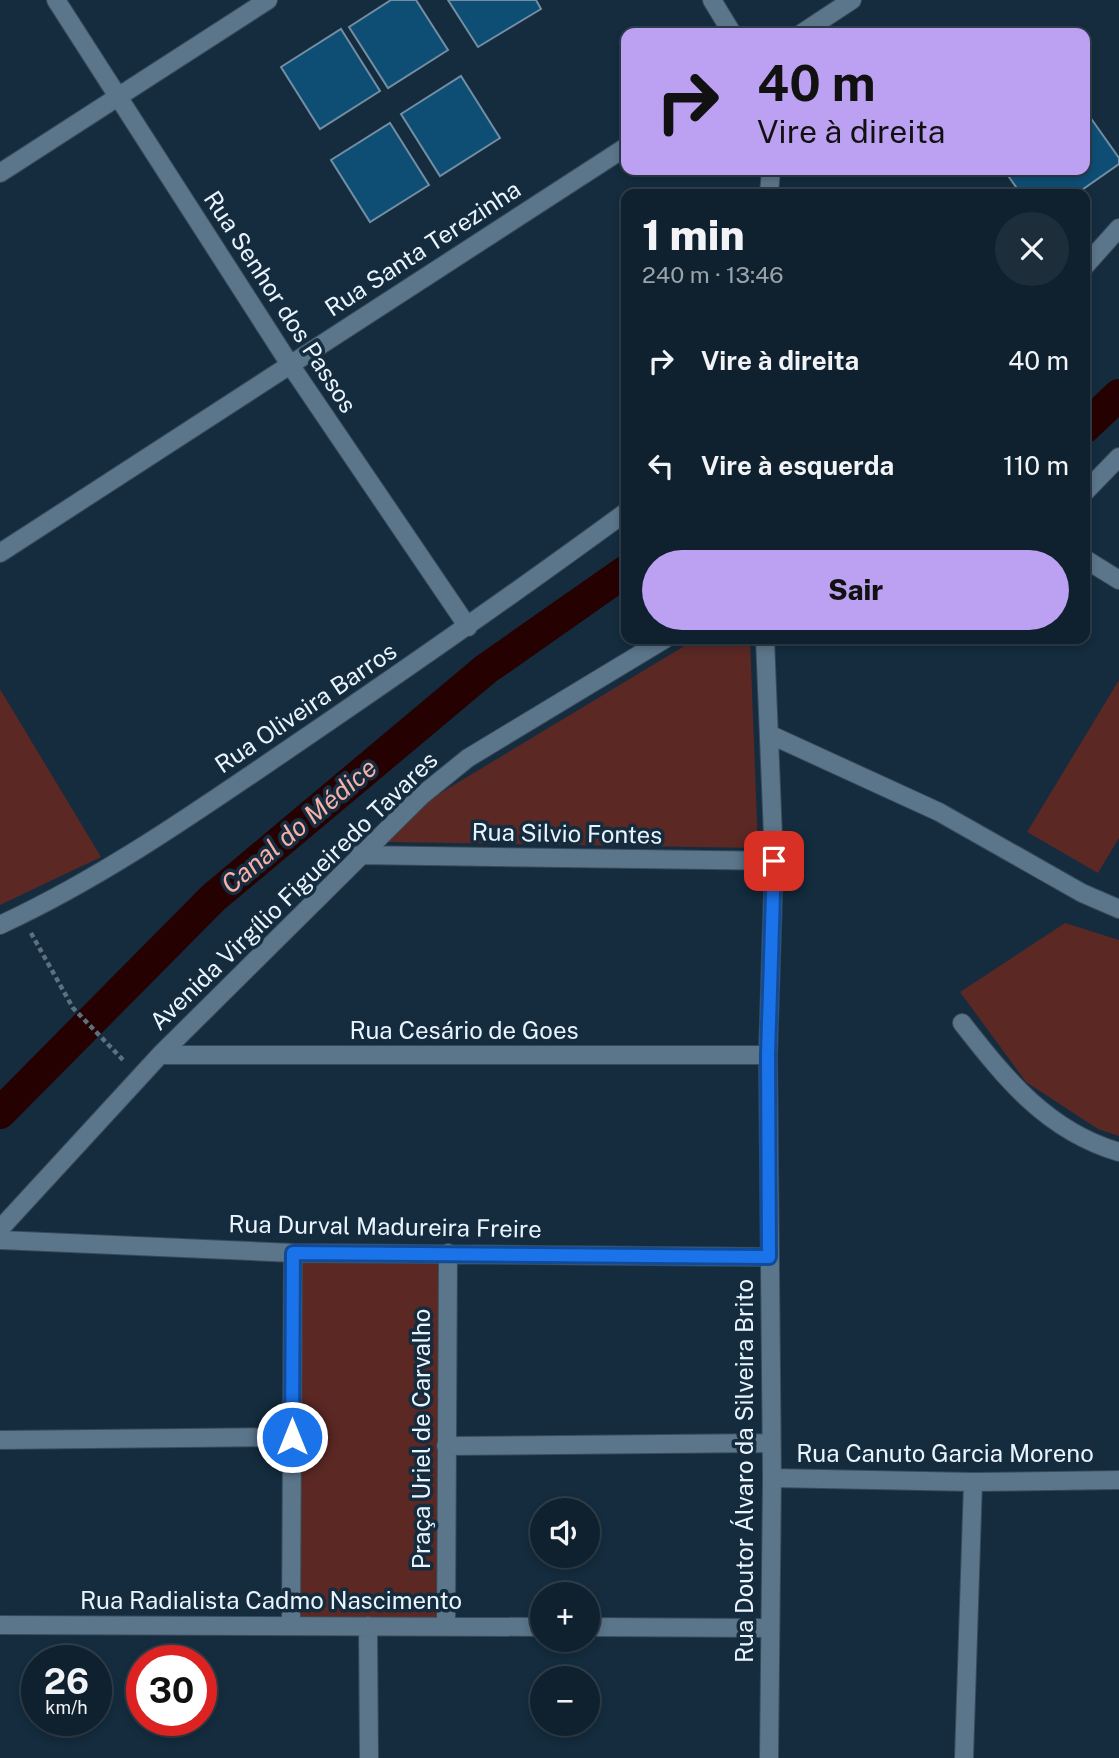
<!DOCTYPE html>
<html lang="pt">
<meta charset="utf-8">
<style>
:root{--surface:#0f212e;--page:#1d2e3a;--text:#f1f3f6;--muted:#9ba3aa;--line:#2f3e4a;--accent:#bca0f2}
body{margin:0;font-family:"Public Sans",sans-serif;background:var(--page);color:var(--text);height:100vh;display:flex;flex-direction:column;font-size:26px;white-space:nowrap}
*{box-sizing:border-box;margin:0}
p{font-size:23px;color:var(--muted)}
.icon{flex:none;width:38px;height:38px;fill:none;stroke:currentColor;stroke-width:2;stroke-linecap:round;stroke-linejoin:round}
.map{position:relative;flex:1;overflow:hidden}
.details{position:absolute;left:621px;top:189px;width:469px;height:455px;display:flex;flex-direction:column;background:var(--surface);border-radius:14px;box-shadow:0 4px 10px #0003,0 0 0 2px var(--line)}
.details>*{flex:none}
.guide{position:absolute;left:621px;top:28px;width:469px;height:147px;border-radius:14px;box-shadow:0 4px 10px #0003,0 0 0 2px var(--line);background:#bca0f2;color:#111;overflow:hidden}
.buttons{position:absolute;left:530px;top:1498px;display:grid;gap:14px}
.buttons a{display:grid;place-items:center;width:70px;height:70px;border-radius:50%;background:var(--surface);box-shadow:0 4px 10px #0003,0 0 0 2px var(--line);font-size:35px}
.speed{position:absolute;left:21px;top:1645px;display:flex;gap:14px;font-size:35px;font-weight:700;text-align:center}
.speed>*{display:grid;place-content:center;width:91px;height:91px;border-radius:50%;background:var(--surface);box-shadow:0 4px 10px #0003,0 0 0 2px var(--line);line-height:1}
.speed small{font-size:18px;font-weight:400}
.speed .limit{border:10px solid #d22;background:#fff;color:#111}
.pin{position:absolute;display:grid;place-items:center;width:60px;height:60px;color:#fff;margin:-30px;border-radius:14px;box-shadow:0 4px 10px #0006}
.me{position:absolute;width:77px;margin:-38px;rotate:0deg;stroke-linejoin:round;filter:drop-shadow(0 0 5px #0008)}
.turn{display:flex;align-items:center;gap:24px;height:147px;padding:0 21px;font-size:32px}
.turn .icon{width:91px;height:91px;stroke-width:2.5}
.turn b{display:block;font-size:49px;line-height:60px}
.round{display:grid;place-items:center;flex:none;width:74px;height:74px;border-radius:37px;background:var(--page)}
.summary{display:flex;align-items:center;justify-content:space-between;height:119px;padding:0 21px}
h1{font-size:42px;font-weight:800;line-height:52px}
.cta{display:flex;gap:14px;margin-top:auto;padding:14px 21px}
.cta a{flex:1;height:80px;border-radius:42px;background:var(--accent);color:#111;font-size:28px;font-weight:800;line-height:80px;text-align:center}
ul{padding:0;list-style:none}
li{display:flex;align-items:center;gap:21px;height:105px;padding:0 21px}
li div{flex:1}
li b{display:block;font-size:26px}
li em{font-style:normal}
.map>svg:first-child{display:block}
.green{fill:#5b2824}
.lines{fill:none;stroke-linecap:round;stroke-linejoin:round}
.canal{stroke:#260102;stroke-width:32}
.building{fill:#0e4e75;stroke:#738ea3;stroke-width:2}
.minor-casing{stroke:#384a58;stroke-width:20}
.path{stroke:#5c707f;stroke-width:4.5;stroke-dasharray:5 3.5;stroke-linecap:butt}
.minor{stroke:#5b758a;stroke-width:18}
.route-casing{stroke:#114b97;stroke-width:18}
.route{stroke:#1a73e8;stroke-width:12}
.labels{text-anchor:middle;stroke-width:7;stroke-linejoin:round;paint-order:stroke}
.street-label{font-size:24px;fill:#e9f4fe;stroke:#142c3e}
.water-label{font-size:26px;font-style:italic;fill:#f7b0a8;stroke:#142c3e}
</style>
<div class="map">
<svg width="1119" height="1758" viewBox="0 0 1119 1758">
<rect width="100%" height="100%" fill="#142c3e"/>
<path class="green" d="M696,639H750L758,848L387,842L429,800Z
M1119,680V838L1098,873L1027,832Z
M0,689L101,857L0,905Z
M1065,923L1119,940V1136L1098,1129L1026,1082L960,992Z
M293,1253H448L446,1626H291Z"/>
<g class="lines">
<path class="canal" d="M1085,427L1119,395
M0,1113L213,898L486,669L626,571"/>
</g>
<path class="building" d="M391,0H416L448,50L388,88L349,27Z
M448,0H536L541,9L478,47Z
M341,29L380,91L320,129L281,67Z
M461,76L500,138L440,176L401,114Z
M1085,110L1119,158V164L1076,194H1021L1004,170H1085Z
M390,123L429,185L370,222L331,160Z"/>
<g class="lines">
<g class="minor-casing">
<path id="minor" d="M56,0L289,363L468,627
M712,0L732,33
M802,33L852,0
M0,173L268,0
M769,194L771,170
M1085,266L1119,228
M1085,492L1119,457
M0,553L626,147
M1085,559L1119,580
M765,639L774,861L768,1055L772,1478L769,1758
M771,735L939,812L1082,893L1119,909
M359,855L774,861
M0,925C104,877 199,810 293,746C406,669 517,592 626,512
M962,1023C1006,1079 1047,1131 1119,1152
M160,1055H768
M0,1229L160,1055L421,796L468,758L665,639
M0,1240L293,1253L769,1257
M0,1440L292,1437
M446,1446L771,1443
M772,1478L973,1482L1119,1480
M0,1625L542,1627
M291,1626L293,1253
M368,1626L369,1758
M446,1626L448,1253
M588,1627L770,1628
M964,1758L973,1482"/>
</g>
<path class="path" d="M31,933L73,1008L124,1061"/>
<use href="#minor" class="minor"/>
</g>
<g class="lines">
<g class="route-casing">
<path id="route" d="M292,1437L293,1253L769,1257L768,1055L774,861"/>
</g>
<use href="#route" class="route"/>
</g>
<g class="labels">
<g class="street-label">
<text transform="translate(423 249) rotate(-33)" y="8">Rua Santa Terezinha</text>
<text transform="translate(280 302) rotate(57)" y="8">Rua Senhor dos Passos</text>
<text transform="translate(306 708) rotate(-34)" y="8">Rua Oliveira Barros</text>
<text transform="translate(567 834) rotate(1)" y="8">Rua Silvio Fontes</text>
<text transform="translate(294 891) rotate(-44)" y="8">Avenida Virgílio Figueiredo Tavares</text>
<text x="464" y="1039">Rua Cesário de Goes</text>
<text transform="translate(385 1227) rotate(1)" y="8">Rua Durval Madureira Freire</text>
<text transform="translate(422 1439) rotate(-90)" y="8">Praça Uriel de Carvalho</text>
<text x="945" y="1462">Rua Canuto Garcia Moreno</text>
<text transform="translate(745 1471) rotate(-90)" y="8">Rua Doutor Álvaro da Silveira Brito</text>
<text x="271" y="1609">Rua Radialista Cadmo Nascimento</text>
</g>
<g class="water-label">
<text transform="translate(299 826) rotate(-40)" y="9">Canal do Médice</text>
</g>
</g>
</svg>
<div class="buttons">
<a><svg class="icon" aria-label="sound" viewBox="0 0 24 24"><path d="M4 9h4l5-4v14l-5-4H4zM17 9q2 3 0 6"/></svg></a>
<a>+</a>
<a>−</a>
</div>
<div class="speed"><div>26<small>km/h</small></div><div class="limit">30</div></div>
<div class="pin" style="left:774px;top:861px;background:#d93025"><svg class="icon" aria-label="arrive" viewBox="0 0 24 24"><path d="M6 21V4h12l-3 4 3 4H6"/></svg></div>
<svg class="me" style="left:292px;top:1437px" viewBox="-20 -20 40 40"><circle r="17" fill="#1a73e8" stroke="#fff" stroke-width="3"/><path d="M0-11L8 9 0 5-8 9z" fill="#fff"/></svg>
<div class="guide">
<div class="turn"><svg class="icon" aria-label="right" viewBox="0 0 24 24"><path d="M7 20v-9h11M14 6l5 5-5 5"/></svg><div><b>40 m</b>Vire à direita</div></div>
</div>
<section class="details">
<div class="summary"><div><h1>1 min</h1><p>240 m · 13:46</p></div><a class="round"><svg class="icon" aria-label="close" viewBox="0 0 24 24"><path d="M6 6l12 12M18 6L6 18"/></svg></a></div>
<ul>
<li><svg class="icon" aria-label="right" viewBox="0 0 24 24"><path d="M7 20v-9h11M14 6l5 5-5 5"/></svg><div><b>Vire à direita</b></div><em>40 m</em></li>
<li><svg class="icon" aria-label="left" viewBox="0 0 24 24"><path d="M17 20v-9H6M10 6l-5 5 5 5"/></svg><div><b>Vire à esquerda</b></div><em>110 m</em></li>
</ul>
<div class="cta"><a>Sair</a></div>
</section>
</div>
